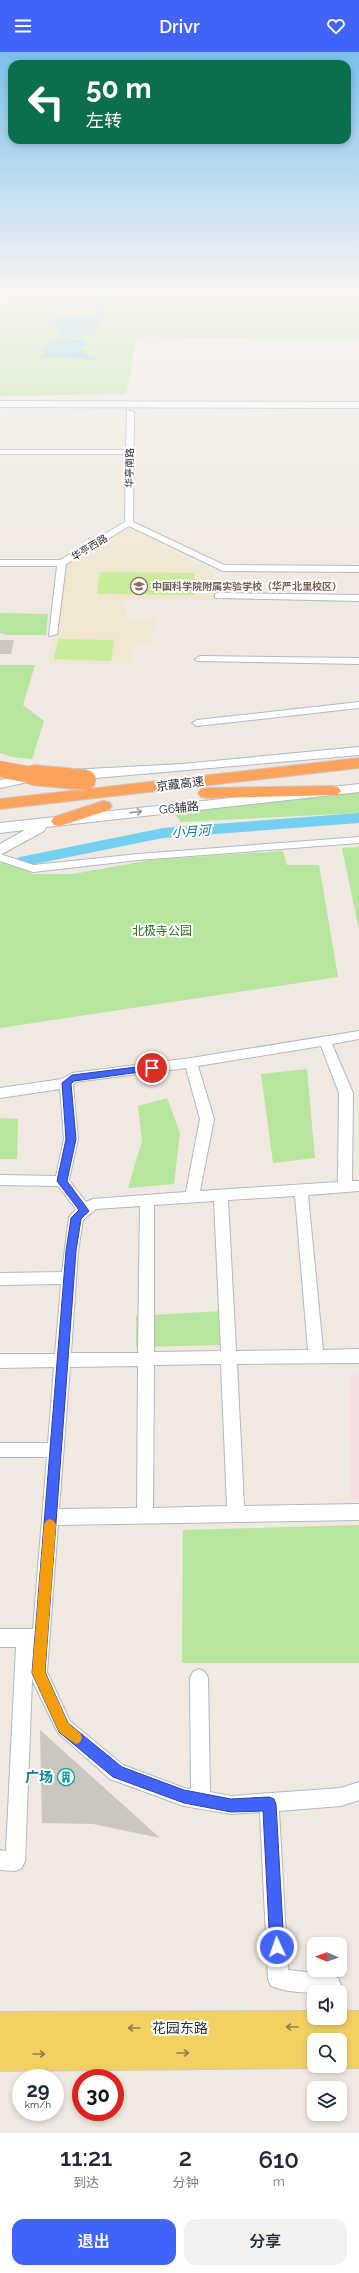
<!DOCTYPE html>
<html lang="zh">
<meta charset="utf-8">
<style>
:root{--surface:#fff;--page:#f2f2f3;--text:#1f2937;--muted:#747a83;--accent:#4264fb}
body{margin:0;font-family:Raleway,"Noto Sans SC",sans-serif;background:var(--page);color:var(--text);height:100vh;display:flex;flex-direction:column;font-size:15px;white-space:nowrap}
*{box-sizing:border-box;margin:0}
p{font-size:13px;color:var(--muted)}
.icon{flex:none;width:22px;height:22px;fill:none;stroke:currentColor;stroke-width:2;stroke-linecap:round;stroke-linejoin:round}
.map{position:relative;height:2081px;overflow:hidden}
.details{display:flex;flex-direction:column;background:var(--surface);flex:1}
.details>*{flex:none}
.guide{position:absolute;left:8px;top:8px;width:343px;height:84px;border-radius:12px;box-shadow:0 2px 6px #0003;background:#0b6e4f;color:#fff;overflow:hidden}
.needle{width:26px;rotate:272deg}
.tools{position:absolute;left:307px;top:1885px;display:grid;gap:8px}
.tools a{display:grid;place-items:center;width:40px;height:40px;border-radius:8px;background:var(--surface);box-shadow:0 2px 6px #0003;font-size:20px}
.speed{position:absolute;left:12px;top:2017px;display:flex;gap:8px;font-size:20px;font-weight:700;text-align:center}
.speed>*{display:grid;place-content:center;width:52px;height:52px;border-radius:50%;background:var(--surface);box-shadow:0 2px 6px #0003;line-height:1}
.speed small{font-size:10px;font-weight:400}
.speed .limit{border:6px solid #d22;background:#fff;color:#111}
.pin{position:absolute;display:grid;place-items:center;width:34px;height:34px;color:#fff;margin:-17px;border:2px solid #fff;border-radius:50%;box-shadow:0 1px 4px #0007}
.me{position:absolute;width:44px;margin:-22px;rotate:357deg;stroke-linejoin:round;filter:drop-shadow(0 0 3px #0008)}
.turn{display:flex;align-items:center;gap:14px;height:84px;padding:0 12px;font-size:18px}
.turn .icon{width:52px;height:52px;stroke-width:2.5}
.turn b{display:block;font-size:28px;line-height:34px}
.eta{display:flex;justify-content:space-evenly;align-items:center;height:68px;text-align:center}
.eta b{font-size:24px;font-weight:600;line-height:28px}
.button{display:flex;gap:8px;margin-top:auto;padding:8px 12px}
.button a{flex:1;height:46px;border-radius:12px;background:var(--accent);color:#fff;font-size:16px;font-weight:600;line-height:46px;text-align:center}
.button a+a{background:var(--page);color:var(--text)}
header{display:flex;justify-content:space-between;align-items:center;height:52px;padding:0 12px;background:var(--accent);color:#fff;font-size:18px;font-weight:600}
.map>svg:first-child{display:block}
.education{fill:#f0e6d1}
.medical{fill:#f5dfe0}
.green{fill:#b6e59e}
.pitch{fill:#c9ec9a}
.water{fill:#75cff0}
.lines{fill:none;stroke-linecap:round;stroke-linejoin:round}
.river{fill:#75cff0;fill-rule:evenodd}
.building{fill:#cbc7bf}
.street-casing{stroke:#b4b7c1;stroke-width:2}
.secondary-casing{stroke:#b4b7c1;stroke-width:2}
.primary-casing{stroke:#c9c9c9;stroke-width:2}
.highway-casing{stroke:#c9c9c9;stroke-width:2}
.street{fill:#fff;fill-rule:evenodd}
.secondary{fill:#fff;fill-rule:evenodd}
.primary{fill:#f2d163;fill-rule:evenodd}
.highway{fill:#ffa35c;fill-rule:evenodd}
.highway-bridge-far1-casing{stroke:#c9c9c9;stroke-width:17;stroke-linecap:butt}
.highway-bridge-casing{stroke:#c9c9c9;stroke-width:22;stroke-linecap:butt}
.highway-bridge-far1{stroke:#ffa35c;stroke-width:16}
.highway-bridge{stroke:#ffa35c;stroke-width:20}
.oneway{stroke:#969696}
.oneway2{stroke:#908048}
.route{fill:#4264fb;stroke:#2b41a3}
.slow{fill:#f59e0b}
.labels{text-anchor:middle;stroke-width:4;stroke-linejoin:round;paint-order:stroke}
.far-street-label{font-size:10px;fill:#2e2e2e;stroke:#fff}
.far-education-label{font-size:10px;font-weight:bold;fill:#785e54;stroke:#fff;text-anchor:start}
.street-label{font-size:12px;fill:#2e2e2e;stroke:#fff}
.park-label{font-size:12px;fill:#2c6e1b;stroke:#fff}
.water-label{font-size:13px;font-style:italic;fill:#0d6fa3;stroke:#fff}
.near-culture-label{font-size:14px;font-weight:bold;fill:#0d838f;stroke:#fff;text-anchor:end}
.near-street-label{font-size:14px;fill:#2e2e2e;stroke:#fff}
</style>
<header><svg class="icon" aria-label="menu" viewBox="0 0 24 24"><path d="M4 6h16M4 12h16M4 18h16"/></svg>Drivr<svg class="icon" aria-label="heart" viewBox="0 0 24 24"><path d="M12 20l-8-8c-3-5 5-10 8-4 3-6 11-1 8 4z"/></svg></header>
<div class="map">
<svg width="359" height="2081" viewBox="0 0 359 2081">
<rect width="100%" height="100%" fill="#efe9e1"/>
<path class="education" d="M129,475L214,521V548L127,547L125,566H154L152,594H135L133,613L49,611L66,512Z"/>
<path class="medical" d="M350,1321H359V1447L351,1448Z"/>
<path class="green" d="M9,241H359V288L137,285L126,342L0,344V257Z
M0,561L48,562L46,583H6L0,581Z
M0,613H35L23,653L44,669L32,707L12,705L0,701Z
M359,740V761L181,770L173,760Z
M359,795V878L342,796Z
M283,799L287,813H319L338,925L0,976V812L9,806L24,813L32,822H73L151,808Z
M307,1017L315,1106L273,1111L261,1022Z
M167,1046L180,1081L174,1132L128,1136L142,1089L138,1054Z
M0,1066L18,1067L17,1107H0Z
M222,1259V1293L136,1295V1264Z
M359,1473V1611H182L183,1478Z"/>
<path class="pitch" d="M100,520L195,521L194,543L97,542Z
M58,587L114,588L111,609L54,607Z"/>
<path class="water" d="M102,248H124V250L113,251L106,255L104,258H99L97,254L92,253L93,250Z
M98,261H106C106,275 93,276 86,285H56L59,277L45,270L58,265H90Z
M55,287L86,288L87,294H81L80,299H84L88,304L97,306L94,308L59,305L44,306L42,304L44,301L41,296Z"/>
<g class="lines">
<path class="river" d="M359,761V771L163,786L25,814L19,813L17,809L19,805L25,804L163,776Z"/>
</g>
<path class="building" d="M0,588H14L11,602H0Z
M40,1678L160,1786L93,1772L42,1771Z"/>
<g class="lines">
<g class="street-casing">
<path id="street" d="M127,358L134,360L133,470L224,513L359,514V520L223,519L129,474L66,512L57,582L49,584L57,514H0V508H60L125,470L126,402H0V398H126Z
M218,541L359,543V549L215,546V542Z
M200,604L359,606V612L197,609L195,607Z
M359,650V656L197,674L192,671L197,668Z
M359,785V791L138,808L33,820L0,809V802L34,813L138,802Z
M359,979V987L332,992L353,1041L352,1129H359V1139L308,1143L323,1298L359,1297V1311L237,1312L244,1454L359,1452V1468L58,1473L47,1620L70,1669L123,1713L184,1736L191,1737L190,1626L193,1620L199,1617L205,1620L208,1626L210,1740L231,1744L341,1736L359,1730V1748L341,1754L279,1759L288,1918L331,1923L338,1926L341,1933L338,1940C316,1940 293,1943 271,1934L268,1927L260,1760L231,1762L184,1754L110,1727L58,1681L32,1628L25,1809L22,1816L15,1819L0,1818V1798L6,1799L16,1595H0V1577H33L47,1405H0V1391H48L54,1315L0,1316V1302H55L61,1232L0,1233V1221L62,1220L69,1165L76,1157L58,1134L0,1133V1123L56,1124L64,1087L60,1037L0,1046V1036L62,1027L72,1021L191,1006ZM321,994L339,1041L338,1130L200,1139L214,1067L198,1014ZM186,1016L200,1067L186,1140L93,1147L86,1150L69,1128L78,1087L73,1033L75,1030ZM295,1144L308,1298L236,1299L228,1148ZM214,1149L221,1299L154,1300V1153ZM140,1154L138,1301H71L78,1199L83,1168L96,1157ZM221,1312L227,1454L153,1456L154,1313ZM138,1314L137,1456L59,1457L70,1315Z"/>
</g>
<g class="secondary-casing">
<path id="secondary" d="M0,241H6L0,247Z
M0,349L359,350V356L0,355Z
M359,695V703L95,726H70L63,722L70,718L182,712Z
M42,719L47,720L49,723L47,726L0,736V728Z
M359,732V740L46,775L44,779L0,803V792L25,778L0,781V771Z"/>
</g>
<g class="primary-casing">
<path id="primary" d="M314,1959V1966H340V1959H359V2016H340L335,2014H340V1988H314V2014H319L314,2016L0,2019V1960Z"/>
</g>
<g class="highway-casing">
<path id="highway" d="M359,706V716L0,757V747Z
M332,734L338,735L341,739L338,743L207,746L201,745L198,741L201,737L207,736Z
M103,749L109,750L112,754L109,758L60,774L54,773L51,769L54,765Z"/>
</g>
<use href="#street" class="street"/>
<use href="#secondary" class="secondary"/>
<use href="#primary" class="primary"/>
<use href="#highway" class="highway"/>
<g class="highway-bridge-far1-casing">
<path id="highway-bridge-far1" d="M0,717L37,724"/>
</g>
<g class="highway-bridge-casing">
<path id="highway-bridge" d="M32,723L86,728"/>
</g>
<use href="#highway-bridge-far1" class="highway-bridge-far1"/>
<use href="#highway-bridge" class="highway-bridge"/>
</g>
<defs><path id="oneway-shaft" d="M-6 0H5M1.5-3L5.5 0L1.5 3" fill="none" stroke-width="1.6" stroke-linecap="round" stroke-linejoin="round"/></defs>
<use class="oneway" href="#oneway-shaft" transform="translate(136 760) rotate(-6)"/>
<g class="oneway2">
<use href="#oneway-shaft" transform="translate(292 1975) rotate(180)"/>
<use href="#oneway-shaft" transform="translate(134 1976) rotate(180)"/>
<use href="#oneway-shaft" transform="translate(183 2001)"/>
<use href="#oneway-shaft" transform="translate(39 2002)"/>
</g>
<linearGradient id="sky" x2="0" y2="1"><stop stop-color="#7abfeb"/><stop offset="0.45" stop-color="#f8f5f2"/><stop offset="1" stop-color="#f8f5f2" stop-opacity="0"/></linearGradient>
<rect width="359" height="533" fill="url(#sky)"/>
<path class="route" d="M152,1013L155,1014V1018L74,1029L71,1032L76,1087L67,1129L89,1159L81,1167L76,1199L45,1620L68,1671L122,1715L184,1738L231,1747L269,1745L274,1747L276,1752L284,1895L282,1900L277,1902L272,1900L270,1895L263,1759L231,1760L184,1751L113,1725L59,1680L32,1621L66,1199L71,1166L79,1158L57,1129L66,1087L62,1031L72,1023Z"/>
<path class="slow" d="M50,1467L54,1469L56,1473L45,1620L68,1671L80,1681L82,1686L80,1690L76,1692L59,1680L32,1621L44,1473L46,1469Z"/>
<defs>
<g id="school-ring" transform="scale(0.9)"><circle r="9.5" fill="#fff" stroke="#8d6e63" stroke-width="1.5"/><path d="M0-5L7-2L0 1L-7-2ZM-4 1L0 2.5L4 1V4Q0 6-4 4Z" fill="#8d6e63"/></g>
<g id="building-ring" transform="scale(0.9)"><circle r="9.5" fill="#fff" stroke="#0f9aa8" stroke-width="1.5"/><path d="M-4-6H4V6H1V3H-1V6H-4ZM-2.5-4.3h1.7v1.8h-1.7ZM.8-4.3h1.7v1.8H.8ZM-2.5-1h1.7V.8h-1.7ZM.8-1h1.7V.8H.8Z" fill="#0f9aa8"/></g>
</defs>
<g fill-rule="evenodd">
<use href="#school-ring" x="139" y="534"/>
<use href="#building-ring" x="66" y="1725"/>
</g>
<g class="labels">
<g class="far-street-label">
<text transform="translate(129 416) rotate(-89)" y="4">华亭南路</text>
<text transform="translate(89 495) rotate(-31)" y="4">华亭西路</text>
</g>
<g class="far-education-label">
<text x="152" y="538">中国科学院附属实验学校（华严北里校区）</text>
</g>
<g class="street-label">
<text transform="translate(180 732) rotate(-7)" y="4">京藏高速</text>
<text transform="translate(179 756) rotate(-6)" y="4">G6辅路</text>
</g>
<g class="park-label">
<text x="162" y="883">北极寺公园</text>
</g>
<g class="water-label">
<text transform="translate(191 779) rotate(-4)" y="5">小月河</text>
</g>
<g class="near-culture-label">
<text x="53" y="1730">广场</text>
</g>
<g class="near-street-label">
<text x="180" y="1981">花园东路</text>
</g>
</g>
</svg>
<div class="tools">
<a><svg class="needle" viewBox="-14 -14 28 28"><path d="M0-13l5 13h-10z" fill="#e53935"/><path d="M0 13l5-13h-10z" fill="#747a83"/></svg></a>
<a><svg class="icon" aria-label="sound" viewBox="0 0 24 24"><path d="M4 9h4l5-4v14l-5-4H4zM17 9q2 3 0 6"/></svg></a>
<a><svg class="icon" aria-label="search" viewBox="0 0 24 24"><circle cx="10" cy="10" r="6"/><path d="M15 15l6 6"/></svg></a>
<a><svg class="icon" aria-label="layers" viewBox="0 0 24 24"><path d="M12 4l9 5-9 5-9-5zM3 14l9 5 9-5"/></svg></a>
</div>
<div class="speed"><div>29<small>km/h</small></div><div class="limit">30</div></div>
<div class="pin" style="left:152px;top:1016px;background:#d93025"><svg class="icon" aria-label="arrive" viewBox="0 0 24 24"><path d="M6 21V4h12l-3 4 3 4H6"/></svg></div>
<svg class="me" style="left:277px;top:1895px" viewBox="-20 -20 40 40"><circle r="17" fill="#4264fb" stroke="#fff" stroke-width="3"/><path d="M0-11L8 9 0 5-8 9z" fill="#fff"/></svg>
<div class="guide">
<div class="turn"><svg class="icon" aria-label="left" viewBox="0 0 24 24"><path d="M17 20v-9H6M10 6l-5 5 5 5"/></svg><div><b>50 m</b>左转</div></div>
</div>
</div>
<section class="details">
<div class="eta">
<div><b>11:21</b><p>到达</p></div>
<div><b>2</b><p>分钟</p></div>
<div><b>610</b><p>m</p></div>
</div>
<div class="button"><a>退出</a><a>分享</a></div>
</section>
